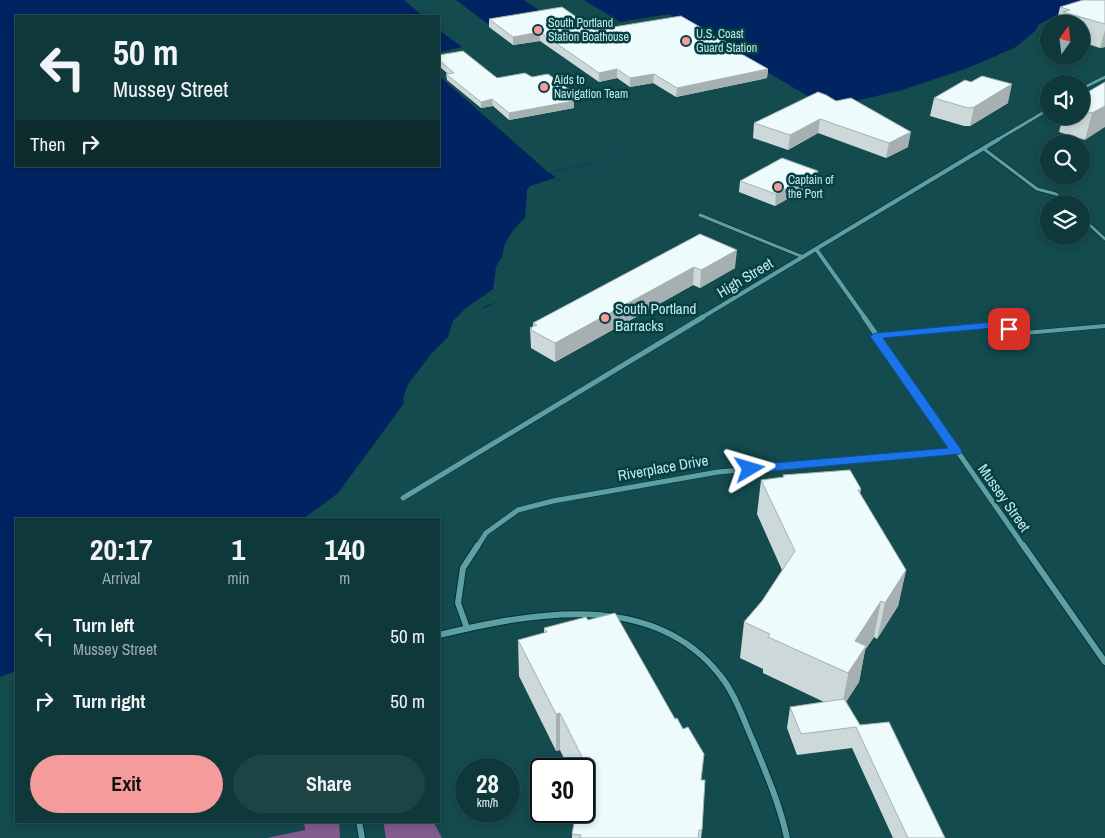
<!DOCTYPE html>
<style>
:root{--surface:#0f383a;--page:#1d4345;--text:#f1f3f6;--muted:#9bacaf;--line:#2f5254;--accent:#f59b9b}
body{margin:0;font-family:"Archivo Narrow",sans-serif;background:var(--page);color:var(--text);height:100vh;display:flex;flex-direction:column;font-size:19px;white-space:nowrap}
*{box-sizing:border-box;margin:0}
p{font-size:16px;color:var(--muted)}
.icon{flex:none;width:28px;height:28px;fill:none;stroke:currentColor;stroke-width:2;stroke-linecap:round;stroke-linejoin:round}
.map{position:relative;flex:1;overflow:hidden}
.details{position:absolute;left:15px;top:518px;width:425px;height:305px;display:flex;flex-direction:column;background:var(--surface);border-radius:0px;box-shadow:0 2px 8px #0003,0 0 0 1px var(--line)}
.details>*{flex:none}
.top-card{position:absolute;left:15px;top:15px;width:425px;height:152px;border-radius:0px;box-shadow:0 2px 8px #0003,0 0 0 1px var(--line);background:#0f383a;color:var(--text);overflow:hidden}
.needle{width:32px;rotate:14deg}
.buttons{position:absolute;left:1040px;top:15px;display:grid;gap:10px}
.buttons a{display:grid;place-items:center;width:50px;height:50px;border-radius:50%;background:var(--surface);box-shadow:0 2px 8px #0003,0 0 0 1px var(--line);font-size:25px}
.speed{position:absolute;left:455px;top:758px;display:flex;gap:10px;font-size:25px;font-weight:700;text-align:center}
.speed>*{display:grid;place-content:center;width:65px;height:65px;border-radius:50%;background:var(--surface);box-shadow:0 2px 8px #0003,0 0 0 1px var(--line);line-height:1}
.speed small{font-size:12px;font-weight:400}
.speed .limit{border:2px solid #111;border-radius:8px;background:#fff;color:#111}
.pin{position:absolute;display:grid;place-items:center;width:42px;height:42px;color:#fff;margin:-21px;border-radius:10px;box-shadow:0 2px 8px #0006}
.me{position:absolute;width:55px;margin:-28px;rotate:83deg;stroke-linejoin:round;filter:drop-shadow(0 0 4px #0008)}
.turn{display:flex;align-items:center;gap:18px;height:105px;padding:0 15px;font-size:22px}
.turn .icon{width:65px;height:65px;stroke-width:2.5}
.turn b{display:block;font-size:35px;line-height:42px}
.then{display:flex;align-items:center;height:48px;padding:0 15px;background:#0003;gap:10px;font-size:19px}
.eta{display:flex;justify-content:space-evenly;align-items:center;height:85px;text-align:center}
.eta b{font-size:30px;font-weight:800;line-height:35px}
.button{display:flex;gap:10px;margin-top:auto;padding:10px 15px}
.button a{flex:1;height:58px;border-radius:30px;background:var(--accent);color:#111;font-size:20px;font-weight:800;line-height:58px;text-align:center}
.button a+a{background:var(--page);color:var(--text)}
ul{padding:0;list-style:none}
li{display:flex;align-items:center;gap:15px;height:65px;padding:0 15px}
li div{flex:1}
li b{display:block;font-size:19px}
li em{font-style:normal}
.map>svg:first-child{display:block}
.green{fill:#835b8c}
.water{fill:#002362;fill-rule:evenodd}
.pier{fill:#144b4e}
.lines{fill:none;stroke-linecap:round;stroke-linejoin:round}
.lane-far1-casing{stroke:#082f31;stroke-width:4.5}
.lane-casing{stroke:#082f31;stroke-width:5}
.street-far3-casing{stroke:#082f31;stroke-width:4}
.street-far2-casing{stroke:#082f31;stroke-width:5}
.street-far1-casing{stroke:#082f31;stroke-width:6}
.street-casing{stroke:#082f31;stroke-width:8}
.lane-far1{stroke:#5ca0a4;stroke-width:3}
.lane{stroke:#5ca0a4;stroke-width:4}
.street-far3{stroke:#5ca0a4;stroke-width:3}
.street-far2{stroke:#5ca0a4;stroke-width:4}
.street-far1{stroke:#5ca0a4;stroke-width:5}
.street{stroke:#5ca0a4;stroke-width:6}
.wall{fill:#cdd8d9}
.shaded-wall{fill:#a7b0b0}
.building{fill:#eefbfc;stroke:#a7b0b0}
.route{fill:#1a73e8;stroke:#114b97}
.poi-dot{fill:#f59b9b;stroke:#044043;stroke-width:2}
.labels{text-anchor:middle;stroke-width:5;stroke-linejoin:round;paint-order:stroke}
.far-poi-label{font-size:12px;fill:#c6e7e9;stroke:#044043;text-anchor:start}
.street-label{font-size:15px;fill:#c6e7e9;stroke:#044043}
.poi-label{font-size:15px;fill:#c6e7e9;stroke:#044043;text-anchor:start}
</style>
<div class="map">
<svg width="1105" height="838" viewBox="0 0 1105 838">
<rect width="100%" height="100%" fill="#144b4e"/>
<path class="green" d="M304,821H339L340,838H267L305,830Z
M383,821H433L442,838H386Z"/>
<path class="water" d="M0,0H1090L1049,24L1014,48L965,69L902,90L550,173L560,181L538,193L517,238L497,302L473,314L441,353L338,493L303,519H16V686L0,695ZM16,16H439V166H16Z"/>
<path class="pier" d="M404,0H456L492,27L572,33L524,0H584L620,22L669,14L828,108L549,173L439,76V52L462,47L439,30V16H423Z
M1066,12L1057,23L1049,24V28L1019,48H1015L1035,31L1039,24Z
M555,178L560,181L540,195L530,223L518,241L506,287L497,302L486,306L460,330L414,394L404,403L403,398L408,384L432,353L448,337L453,321L466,308L493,289L496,267L502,257L505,243L513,230L525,218L527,190L530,186Z
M16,671V689L0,697V677Z"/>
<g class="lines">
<g class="lane-far1-casing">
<path id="lane-far1" d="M984,149L1037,189L1056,194L1067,204
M700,215L803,257
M1081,217L1105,239"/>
</g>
<g class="lane-casing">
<path id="lane" d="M876,336L993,325L1025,333L1105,326"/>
</g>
<g class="street-far3-casing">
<path id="street-far3" d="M1081,89L1105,77
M997,140L1049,109"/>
</g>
<g class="street-far2-casing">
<path id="street-far2" d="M816,249L865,318
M701,318L999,139"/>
</g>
<g class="street-far1-casing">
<path id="street-far1" d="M864,317L1024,547
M403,498L703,317
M477,547L486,533L518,510L553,501L718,472L956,451"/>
</g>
<g class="street-casing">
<path id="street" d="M1023,545L1105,662
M467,628L458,603L463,568L478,545
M439,635C530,613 651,589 719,674C735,693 743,719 753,741C766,773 780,805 787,838
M359,821L362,838"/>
</g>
<use href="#lane-far1" class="lane-far1"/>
<use href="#lane" class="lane"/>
<use href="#street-far3" class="street-far3"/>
<use href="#street-far2" class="street-far2"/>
<use href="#street-far1" class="street-far1"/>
<use href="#street" class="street"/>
</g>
<path class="wall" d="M1105,0V47L1100,48L1081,42V24H1056L1060,7Z
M489,19L595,30L726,45L768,69L767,78L676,97L653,83L630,87L617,78L599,82L540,41L513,45L489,27Z
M439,55L497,78L532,77L571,91V94L574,96V108L509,120L493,106L481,108L447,80L446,74H448L439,66Z
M1105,82L1085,140L1059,132L1063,116H1081V96Z
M818,92L908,147L886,158L818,133L788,150L753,138L754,123Z
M934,98L1008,103L970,126H964L930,116Z
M818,171L817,182L775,206L739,192L740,181Z
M700,234L735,268L700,288L693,285L555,362L531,348L530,328L533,326V323Z
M783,475L861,489L860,494L906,570L898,606L877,639L874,637L865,650L859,682L846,701L860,725L945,838H893L852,748L797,755L787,728L790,707L824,702L763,673V669L740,658L744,622L762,601L782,570L757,514L761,480L783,478Z
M544,628L701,780L702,830L701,838H572V834L587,813L588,808L584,799V769H569L560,750L556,751L519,676L518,640L544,633Z"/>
<path class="shaded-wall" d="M1105,30V47L1100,48Z
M540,32V41L513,45V37Z
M617,69V78L599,82V73Z
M768,69L767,78L676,97L677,88Z
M654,74L653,83L630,87V78Z
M1012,84L1008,103L970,126L974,107Z
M567,91H571V97L574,96V108L509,120V113Z
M492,99L493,106L481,108V102Z
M1105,106V127L1085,140L1092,113Z
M820,119L818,133L788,150L790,135Z
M911,132L908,147L886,158L889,143Z
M818,171L817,182L775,206L776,194Z
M737,250L735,268L700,288L701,270Z
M694,267L693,285L555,362V343Z
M906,570L898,606L877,639L885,603Z
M881,601L874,637L865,650L859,682L841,710L855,641Z
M560,713V750L556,751V714Z"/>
<path class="building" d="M1083,0H1105V24L1063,12L1070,10L1060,7Z
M562,7L595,30L681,16L726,42L722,43L768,69L677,88L654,74L630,78L617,69L599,73L540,32L513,37L489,19Z
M463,51L497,78L525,73L532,77L548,74L571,91H567L574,96L568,97L574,101L509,113L492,99L481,102L446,74L454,73L439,60V55Z
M982,76L1012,84L974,107L968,108L934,98L965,80L971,82Z
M1105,82V106L1092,113L1081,110V96Z
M818,92L826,95L836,101L851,98L911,132L889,143L820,119L790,135L754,123Z
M782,158L818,171L776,194L740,181Z
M700,234L737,250L701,270L694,267L555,343L531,330L532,329L530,328L537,325L533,323Z
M850,470L861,489L858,490L906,570L885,603L881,601L855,641L866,646L848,673L768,637L770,634L744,622L762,601L795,551L761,480L784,477L783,475Z
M615,613L675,719L677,718L683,729L688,727L704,754L701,780H705L702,830H699L698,838H580L581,835L572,834L576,812L587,813L594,781L560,713L556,714L518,640L547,632L544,628L586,617L588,620Z
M844,699L860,725L889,722L945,838H908L856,727L801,734L790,707Z"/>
<path class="route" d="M993,322L1013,327L1014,329L1009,332L993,328L883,338L962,451L960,454L750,473L744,469L750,465L948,448L870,336L876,333Z"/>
<g class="poi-dot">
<circle cx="538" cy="30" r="5"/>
<circle cx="686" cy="41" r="5"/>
<circle cx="544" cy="87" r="5"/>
<circle cx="778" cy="187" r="5"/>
<circle cx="605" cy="318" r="5"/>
</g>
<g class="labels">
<g class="far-poi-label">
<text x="548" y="27">South Portland<tspan x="548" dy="14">Station Boathouse</tspan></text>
<text x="696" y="38">U.S. Coast<tspan x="696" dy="14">Guard Station</tspan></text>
<text x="554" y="84">Aids to<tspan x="554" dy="14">Navigation Team</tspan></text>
<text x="788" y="184">Captain of<tspan x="788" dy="14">the Port</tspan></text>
</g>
<g class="street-label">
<text transform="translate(745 278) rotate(-31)" y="5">High Street</text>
<text transform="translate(663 468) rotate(-10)" y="5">Riverplace Drive</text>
<text transform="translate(1004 498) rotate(55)" y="5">Mussey Street</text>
</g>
<g class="poi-label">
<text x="615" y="314">South Portland<tspan x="615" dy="17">Barracks</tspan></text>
</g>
</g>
</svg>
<div class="buttons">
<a><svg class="needle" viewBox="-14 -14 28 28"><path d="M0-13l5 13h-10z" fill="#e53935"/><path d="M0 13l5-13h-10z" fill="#9bacaf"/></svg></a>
<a><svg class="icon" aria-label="sound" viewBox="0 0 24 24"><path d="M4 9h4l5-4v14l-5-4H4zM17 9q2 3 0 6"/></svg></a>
<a><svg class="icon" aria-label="search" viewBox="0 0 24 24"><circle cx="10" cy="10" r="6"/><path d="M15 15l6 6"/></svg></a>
<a><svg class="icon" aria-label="layers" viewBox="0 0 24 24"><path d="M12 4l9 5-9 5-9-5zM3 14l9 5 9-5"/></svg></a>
</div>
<div class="speed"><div>28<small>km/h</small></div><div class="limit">30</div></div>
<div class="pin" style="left:1009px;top:329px;background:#d93025"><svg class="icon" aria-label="arrive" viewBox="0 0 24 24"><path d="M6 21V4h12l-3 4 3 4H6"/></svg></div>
<svg class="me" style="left:750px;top:469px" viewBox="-20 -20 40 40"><path d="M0-17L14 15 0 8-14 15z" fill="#1a73e8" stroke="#fff" stroke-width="4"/></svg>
<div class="top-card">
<div class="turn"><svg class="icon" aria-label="left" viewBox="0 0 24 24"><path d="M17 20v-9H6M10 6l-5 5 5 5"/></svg><div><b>50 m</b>Mussey Street</div></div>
<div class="then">Then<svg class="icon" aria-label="right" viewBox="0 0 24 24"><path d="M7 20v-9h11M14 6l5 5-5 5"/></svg></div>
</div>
<section class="details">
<div class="eta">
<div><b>20:17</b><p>Arrival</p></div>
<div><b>1</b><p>min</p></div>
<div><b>140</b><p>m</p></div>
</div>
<ul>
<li><svg class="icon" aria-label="left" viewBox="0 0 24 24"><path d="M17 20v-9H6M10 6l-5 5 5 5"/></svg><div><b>Turn left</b><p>Mussey Street</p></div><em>50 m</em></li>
<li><svg class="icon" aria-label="right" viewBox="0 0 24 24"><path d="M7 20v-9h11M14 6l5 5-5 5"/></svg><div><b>Turn right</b></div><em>50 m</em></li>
</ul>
<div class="button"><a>Exit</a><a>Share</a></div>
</section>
</div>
